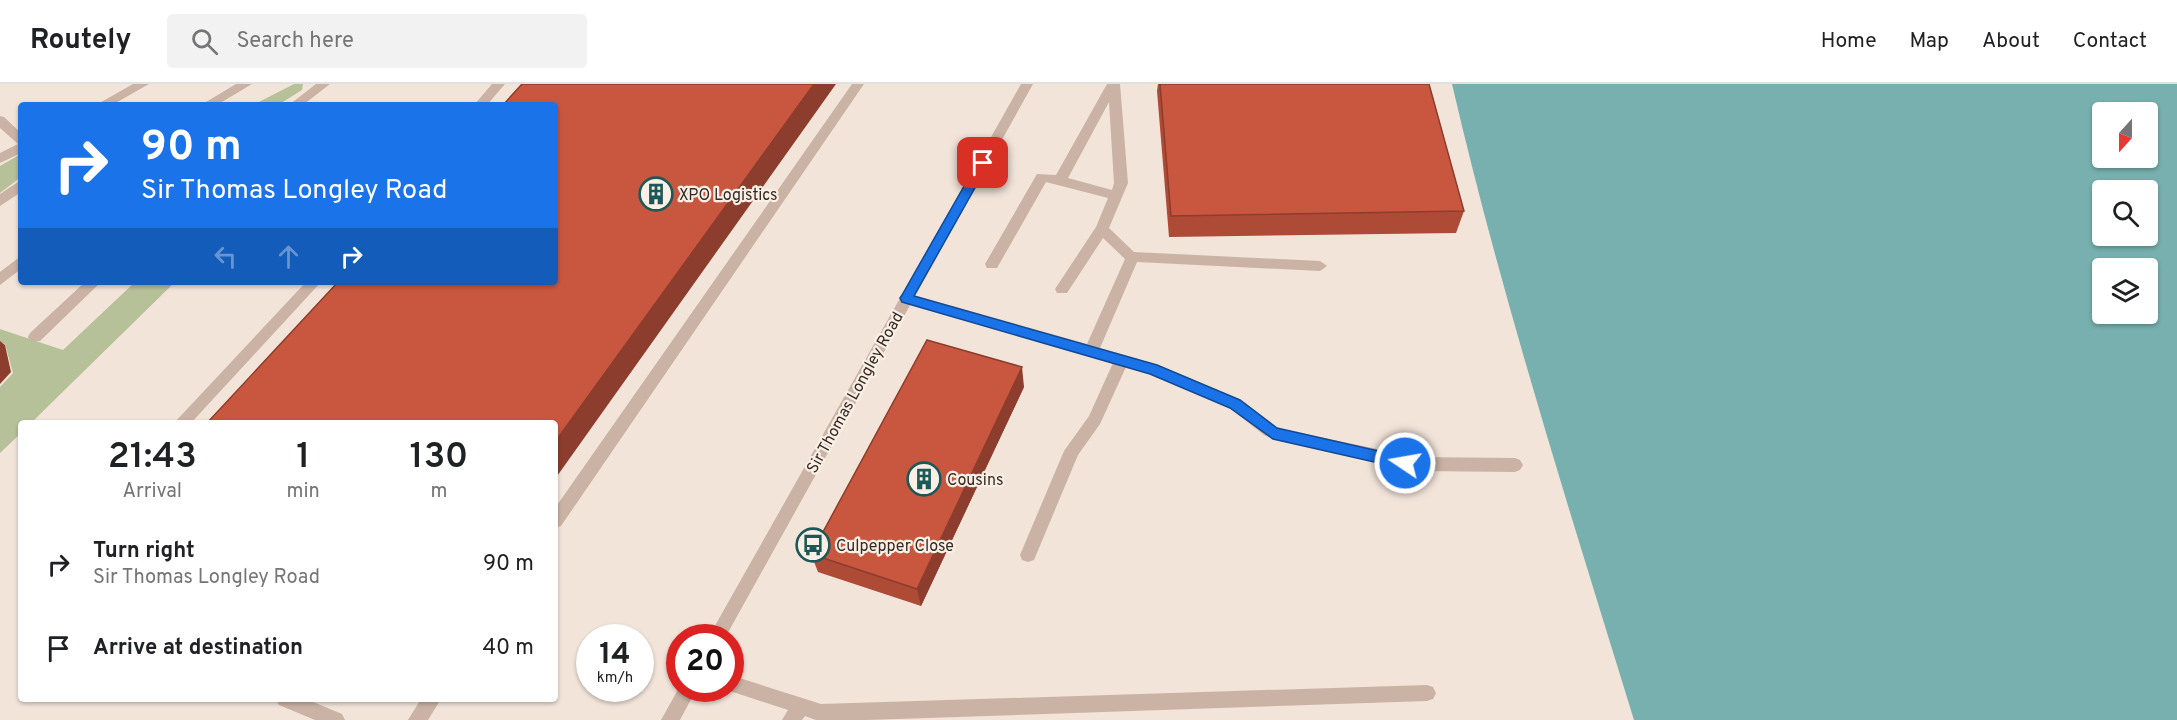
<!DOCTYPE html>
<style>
:root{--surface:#fff;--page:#f2f2f2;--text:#202124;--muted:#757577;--line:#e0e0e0}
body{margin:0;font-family:Overpass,sans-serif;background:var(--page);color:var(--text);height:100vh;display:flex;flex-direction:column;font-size:22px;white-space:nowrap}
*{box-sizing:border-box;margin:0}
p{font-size:20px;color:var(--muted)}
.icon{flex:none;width:33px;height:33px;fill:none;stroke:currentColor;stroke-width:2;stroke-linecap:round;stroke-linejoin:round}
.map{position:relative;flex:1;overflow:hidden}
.details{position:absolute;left:18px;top:336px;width:540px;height:282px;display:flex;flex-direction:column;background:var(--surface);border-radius:6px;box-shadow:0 2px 4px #0004}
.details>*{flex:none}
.hud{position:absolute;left:18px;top:18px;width:540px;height:183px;border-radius:6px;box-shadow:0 2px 4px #0004;background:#1a73e8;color:#fff;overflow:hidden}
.needle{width:39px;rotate:201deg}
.fabs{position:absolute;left:2092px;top:18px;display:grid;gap:12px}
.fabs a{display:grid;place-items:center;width:66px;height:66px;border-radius:6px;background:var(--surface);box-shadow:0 2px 4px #0004;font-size:30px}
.speed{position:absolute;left:576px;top:540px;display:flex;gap:12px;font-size:30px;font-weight:700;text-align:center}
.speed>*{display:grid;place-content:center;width:78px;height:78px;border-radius:50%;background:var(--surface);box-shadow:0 2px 4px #0004;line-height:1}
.speed small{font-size:15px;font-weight:400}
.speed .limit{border:9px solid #d22;background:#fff;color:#111}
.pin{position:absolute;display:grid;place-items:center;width:51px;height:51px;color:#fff;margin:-26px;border-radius:12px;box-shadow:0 3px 9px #0006}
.me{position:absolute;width:66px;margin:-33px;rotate:282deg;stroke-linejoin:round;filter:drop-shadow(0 0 4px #0008)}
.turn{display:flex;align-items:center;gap:21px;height:126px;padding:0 24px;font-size:27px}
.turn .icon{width:78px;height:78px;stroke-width:2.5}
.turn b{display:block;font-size:42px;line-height:51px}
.lanes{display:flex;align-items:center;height:57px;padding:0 24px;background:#0003;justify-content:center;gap:30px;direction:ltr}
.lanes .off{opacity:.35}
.eta{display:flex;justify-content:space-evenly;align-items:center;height:102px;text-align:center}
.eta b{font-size:36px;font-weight:600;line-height:42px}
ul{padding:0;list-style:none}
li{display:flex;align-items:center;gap:18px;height:84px;padding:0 24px}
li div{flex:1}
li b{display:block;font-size:22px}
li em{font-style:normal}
header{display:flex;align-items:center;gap:36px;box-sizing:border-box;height:84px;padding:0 30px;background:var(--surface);border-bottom:2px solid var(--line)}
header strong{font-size:28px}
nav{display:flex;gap:33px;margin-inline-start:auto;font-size:21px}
.search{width:420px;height:54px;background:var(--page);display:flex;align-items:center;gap:15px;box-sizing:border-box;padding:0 21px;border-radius:6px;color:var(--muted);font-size:22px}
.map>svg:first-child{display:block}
.green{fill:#b7c199}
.water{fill:#77b0ae;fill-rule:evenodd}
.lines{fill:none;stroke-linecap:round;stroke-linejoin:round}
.lane{fill:#cab3a5;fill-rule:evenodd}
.street{fill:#cab3a5;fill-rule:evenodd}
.wall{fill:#ad4b37}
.shaded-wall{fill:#8d3d2d}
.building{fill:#c95740;stroke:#8d3d2d;stroke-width:1.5}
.route{fill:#1a73e8;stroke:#114b97;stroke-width:1.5}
.labels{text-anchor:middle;stroke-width:4.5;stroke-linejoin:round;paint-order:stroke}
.poi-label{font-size:16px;fill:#362a26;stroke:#faefe5;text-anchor:start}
.street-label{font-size:16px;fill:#362a26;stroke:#faefe5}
</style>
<header>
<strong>Routely</strong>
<div class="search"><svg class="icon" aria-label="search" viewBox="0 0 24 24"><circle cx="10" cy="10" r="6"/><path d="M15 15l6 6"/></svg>Search here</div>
<nav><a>Home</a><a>Map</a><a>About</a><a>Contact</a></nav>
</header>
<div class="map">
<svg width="2177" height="636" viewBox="0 0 2177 636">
<rect width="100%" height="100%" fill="#f2e4d9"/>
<path class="green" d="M294,0H303L302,6L278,21H253Z
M21,70V93L0,109V82Z
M135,198H175L31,339H21V349L0,369V303L13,289L5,260L0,258V245L63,266Z"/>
<path class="water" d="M1452,0H2177V636H1634C1569,425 1502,215 1452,0ZM2103,28H2148V74H2103ZM2103,106H2148V152H2103ZM2103,184H2148V230H2103Z"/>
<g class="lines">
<path class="lane" d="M236,0H252L217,21H201Z
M316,0H330L303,21H289Z
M492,0H505L487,21H474Z
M852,0H864L561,442L555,444V424Z
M1107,0H1120L1128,99L1109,144L1134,168L1320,177L1327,182L1320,187L1137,178L1100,264L1158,281L1240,316L1274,343L1281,345L1416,373L1515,374L1520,376L1523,381L1520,386L1515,388L1416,387L1280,357L1264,351L1230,324L1149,290L1126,283L1100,340L1078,371L1034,476L1028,478L1022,476L1020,471L1064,367L1089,332L1113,279L906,219L899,214L906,209L1087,260L1125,175L1103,154L1067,209H1057L1055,205L1096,143L1108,114L1046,98L997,184H987L985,180L1037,90L1056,91ZM1109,18L1114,99L1112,106L1068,94Z
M21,96V108L0,122V110Z
M21,172V185L0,201V188Z
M85,198H101L40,257H30L28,253L30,249Z
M306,198H321L191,339H174Z
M730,591L821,620L1427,601L1433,603L1436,609L1433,615L1427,617L867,636H816L805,632L802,636H782L788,626L724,605L730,604Z
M276,615H306L342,630L345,636H315L279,621Z
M421,615H441L428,636H408Z"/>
<path class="street" d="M133,0H149L112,21H96Z
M1021,0H1033L725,554H708Z
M0,32L4,33L21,49V69L0,79V69L18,60L0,44Z
M680,602V604H697L680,636H661Z"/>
</g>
<path class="wall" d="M1158,0H1429L1464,127L1456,149L1169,153L1157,7Z
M1024,303L921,522L818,488L811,470Z"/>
<path class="shaded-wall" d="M814,0H836L555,395V358Z
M0,257L5,261L11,288L0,300Z
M1022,283L1024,303L921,522L917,505Z"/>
<path class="building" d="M522,0H814L555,358V339H207L338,198H555V21H503Z
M1160,0H1429L1464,127L1171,132Z
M927,256L1022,283L917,505L811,470Z"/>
<path class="route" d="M983,74L989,79L914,212L1157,281L1240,316L1277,344L1405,373L1410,374L1412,379L1410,383L1405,385L1273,355L1230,324L1150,290L902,218L900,214L902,211L979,76Z"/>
<defs>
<g id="building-ring" transform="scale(1.725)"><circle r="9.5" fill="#faefe5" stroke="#1b5858" stroke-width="1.5"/><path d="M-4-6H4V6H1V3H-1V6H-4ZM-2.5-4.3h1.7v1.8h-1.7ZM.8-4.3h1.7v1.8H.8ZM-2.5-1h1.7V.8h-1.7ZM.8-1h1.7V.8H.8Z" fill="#1b5858"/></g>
<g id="bus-ring" transform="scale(1.725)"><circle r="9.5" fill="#faefe5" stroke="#1b5858" stroke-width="1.5"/><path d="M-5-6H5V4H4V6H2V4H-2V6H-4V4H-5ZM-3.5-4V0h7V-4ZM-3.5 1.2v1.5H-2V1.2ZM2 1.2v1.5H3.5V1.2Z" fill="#1b5858"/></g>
</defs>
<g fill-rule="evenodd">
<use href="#building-ring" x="656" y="110"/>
<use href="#building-ring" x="924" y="395"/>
<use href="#bus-ring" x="813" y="461"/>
</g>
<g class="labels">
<g class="poi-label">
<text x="679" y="116">XPO Logistics</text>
<text x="947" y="401">Cousins</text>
<text x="836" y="467">Culpepper Close</text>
</g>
<g class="street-label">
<text transform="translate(854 308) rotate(-61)" y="6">Sir Thomas Longley Road</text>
</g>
</g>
</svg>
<div class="fabs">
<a><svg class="needle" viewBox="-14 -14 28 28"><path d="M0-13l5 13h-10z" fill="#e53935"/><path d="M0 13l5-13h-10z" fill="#757577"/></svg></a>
<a><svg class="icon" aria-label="search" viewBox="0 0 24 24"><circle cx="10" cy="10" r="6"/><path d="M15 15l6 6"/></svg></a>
<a><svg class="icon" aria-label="layers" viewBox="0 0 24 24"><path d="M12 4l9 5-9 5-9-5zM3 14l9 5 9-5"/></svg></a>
</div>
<div class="speed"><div>14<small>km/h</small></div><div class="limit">20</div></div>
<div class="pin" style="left:983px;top:79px;background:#d93025"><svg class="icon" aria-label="arrive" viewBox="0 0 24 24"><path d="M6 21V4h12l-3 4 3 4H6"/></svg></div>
<svg class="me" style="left:1405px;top:379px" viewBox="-20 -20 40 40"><circle r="17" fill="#1a73e8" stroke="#fff" stroke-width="3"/><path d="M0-11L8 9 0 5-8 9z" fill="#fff"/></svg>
<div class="hud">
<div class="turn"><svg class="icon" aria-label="right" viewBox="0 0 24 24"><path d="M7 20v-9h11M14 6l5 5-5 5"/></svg><div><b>90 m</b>Sir Thomas Longley Road</div></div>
<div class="lanes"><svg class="icon off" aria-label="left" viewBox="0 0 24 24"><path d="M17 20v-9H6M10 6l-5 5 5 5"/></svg><svg class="icon off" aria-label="ahead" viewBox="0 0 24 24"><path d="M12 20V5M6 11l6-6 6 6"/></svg><svg class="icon" aria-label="right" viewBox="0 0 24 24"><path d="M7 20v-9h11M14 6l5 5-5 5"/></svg></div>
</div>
<section class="details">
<div class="eta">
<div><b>21:43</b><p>Arrival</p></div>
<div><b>1</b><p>min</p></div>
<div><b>130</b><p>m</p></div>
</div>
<ul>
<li><svg class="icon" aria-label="right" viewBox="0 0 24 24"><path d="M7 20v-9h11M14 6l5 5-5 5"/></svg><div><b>Turn right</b><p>Sir Thomas Longley Road</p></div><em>90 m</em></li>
<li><svg class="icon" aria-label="arrive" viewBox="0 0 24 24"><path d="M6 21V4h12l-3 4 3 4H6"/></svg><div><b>Arrive at destination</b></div><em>40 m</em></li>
</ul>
</section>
</div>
